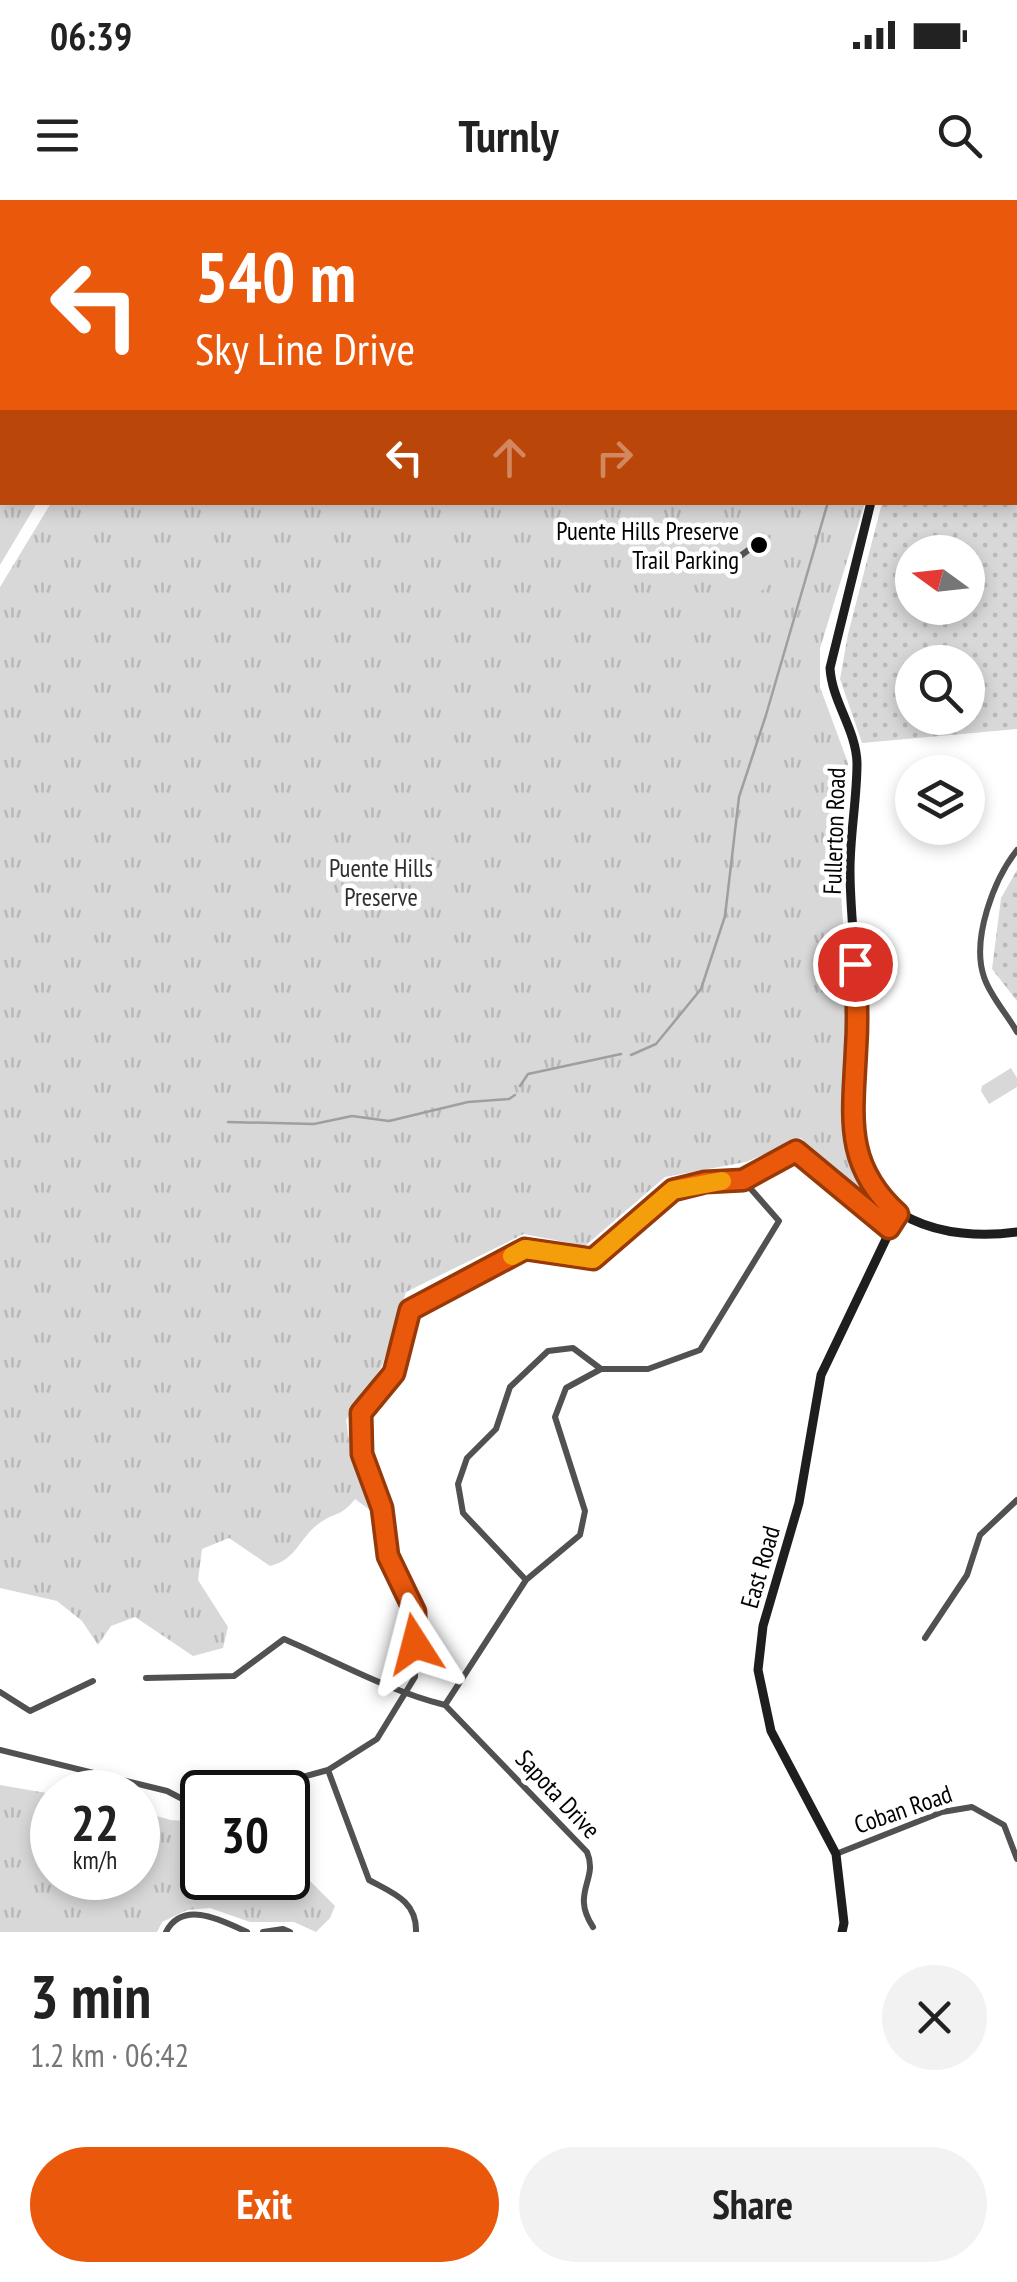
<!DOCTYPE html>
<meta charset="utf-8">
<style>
:root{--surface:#fff;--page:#f2f2f2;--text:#222;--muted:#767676;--accent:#ea580c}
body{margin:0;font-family:"PT Sans Narrow",sans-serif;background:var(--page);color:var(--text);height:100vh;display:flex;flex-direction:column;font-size:38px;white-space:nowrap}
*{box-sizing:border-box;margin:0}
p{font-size:32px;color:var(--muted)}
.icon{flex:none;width:55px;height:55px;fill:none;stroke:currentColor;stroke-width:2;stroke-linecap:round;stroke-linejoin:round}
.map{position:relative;height:1732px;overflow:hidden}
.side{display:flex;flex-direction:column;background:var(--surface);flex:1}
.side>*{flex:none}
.hud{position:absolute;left:0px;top:0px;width:1018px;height:305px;box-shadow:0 5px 15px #0003;background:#ea580c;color:#fff;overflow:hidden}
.needle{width:65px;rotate:285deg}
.controls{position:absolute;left:895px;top:335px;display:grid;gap:20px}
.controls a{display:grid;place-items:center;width:90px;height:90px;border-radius:50%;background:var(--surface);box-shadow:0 5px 15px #0003;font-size:50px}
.speed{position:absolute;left:30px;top:1570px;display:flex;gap:20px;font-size:50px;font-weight:700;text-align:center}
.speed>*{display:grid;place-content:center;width:130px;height:130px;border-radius:50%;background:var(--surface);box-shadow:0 5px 15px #0003;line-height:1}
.speed small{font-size:25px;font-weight:400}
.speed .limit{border:5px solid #111;border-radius:15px;background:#fff;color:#111}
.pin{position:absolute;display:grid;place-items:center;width:85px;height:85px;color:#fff;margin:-42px;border:5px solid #fff;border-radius:50%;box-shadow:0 2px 10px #0007}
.me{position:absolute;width:110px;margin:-55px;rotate:351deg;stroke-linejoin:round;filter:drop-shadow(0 0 8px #0008)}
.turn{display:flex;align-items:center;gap:35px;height:210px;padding:0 30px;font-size:45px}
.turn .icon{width:130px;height:130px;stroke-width:2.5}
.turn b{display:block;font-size:70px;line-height:85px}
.lanes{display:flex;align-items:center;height:95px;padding:0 30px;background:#0003;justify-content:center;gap:50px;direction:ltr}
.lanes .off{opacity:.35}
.round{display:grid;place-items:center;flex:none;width:105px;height:105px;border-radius:52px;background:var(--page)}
.summary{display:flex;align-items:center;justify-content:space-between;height:170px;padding:0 30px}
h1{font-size:60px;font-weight:700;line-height:75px}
.cta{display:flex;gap:20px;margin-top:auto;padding:20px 30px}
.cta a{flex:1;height:115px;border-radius:60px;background:var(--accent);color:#fff;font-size:40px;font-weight:700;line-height:115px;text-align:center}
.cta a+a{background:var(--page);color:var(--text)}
.status{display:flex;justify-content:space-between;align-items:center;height:70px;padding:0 50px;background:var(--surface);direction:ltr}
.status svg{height:28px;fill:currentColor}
header{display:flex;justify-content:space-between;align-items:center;height:130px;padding:0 30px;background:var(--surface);font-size:45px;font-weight:700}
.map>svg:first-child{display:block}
.grass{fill:url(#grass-dots);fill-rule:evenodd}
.park{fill:url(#park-tufts)}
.garden{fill:#d8d8d8}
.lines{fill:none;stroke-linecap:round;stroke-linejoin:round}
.stream{stroke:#9f9f9f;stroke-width:2.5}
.street{stroke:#515151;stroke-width:6}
.secondary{stroke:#1e1e1e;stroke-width:9}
.route-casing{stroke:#983908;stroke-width:25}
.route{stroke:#ea580c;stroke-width:18}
.slow{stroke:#f59e0b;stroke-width:18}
.poi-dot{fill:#000;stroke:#fff;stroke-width:4}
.labels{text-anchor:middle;stroke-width:9;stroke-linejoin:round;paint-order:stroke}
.poi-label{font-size:25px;fill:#000;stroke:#fff;text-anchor:end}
.street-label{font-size:25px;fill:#000;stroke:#fff}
.park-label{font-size:25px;fill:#2f2f2f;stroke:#fff}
</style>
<div class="status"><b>06:39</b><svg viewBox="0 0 49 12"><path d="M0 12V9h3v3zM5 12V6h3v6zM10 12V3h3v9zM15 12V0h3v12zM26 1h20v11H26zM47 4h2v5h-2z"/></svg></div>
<header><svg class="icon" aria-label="menu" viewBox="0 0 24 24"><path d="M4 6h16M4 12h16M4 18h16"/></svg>Turnly<svg class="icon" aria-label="search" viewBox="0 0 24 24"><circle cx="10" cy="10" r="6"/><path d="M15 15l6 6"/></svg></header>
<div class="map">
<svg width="1017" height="1732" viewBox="0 0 1017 1732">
<defs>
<pattern id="grass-dots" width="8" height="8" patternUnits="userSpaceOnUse" patternTransform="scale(2.5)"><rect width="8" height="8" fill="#d8d8d8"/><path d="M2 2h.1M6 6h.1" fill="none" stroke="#b8b8b8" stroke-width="1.8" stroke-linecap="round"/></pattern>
<pattern id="park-tufts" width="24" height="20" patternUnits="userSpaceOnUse" patternTransform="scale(2.5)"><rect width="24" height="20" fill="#d8d8d8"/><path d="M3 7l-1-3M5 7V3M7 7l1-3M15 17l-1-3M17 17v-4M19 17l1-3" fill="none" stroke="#b8b8b8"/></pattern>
</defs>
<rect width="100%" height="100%" fill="#fff"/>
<path class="grass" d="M845,0H1017V116L1015,2Z
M1017,145V529L862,543L840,479L848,434L882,303L1015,302ZM968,352V408H912V352ZM968,462V518H912V462Z
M1017,670V801L992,769L1001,698Z"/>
<path class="park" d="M0,0H215L2,2V302L37,303L0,365Z
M227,0H737V2H225Z
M51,303H865L820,448V487L848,563L839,666L851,834L846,915L848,954L869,996L886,1013V1017L860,1001L801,938L746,962L665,977L585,1046L524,1034L406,1092L382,1166L346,1220L352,1260L374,1313L355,1299C342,1316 336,1312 321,1322C299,1337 298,1359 270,1366L229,1338L202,1349L198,1380L228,1427L223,1448L193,1456L135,1417L111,1426L98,1445L82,1421L57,1401L0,1388V387Z
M0,1585L52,1594V1678H138V1611L171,1620L202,1622V1678H288V1594L295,1612L288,1624L294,1638V1665L335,1706L330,1718L316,1732L294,1722H250L210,1708L187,1710L162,1722L157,1732H0Z"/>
<path class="garden" d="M759,366L770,372L771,382L754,398L743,400L736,390L737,380Z
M1011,868L1017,878V887L989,904L981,891L982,886Z"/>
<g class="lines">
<path class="stream" d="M767,0V2
M631,855L656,844L701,789L725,716L739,597L766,515L828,302
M520,886L528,874L621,854
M228,922L314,924L352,916L389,921L468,902L509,899L515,895"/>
<path class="street" d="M724,368L762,340
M1017,650C994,679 971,739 984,777C990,796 1007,814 1017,832
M526,1380L463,1313L458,1284L467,1258L496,1229L510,1187L548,1151L573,1148L601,1169
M925,1438L967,1375L980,1335L1017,1300
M146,1478L234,1476L284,1439C337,1462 389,1491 445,1505L526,1380L580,1335L585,1311L555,1217L566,1188L601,1169H648L700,1150L779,1021L743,980
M0,1492L30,1511L93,1481
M445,1505L587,1652C599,1680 570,1692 593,1727
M0,1550L167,1591L198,1607L202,1605
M328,1570L369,1680C393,1693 417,1701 416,1732
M248,1592L328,1570L377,1539L415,1477V1412L387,1356L381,1308L362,1254L361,1213L394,1173L410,1110L525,1049L593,1059L673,990L705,982L743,980L795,951L889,1028
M836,1654L942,1612L972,1607L1004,1625L1017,1659
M166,1732C183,1699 223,1721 247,1732
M263,1732L283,1729L290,1732"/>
<path class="secondary" d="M742,0V2
M871,302L830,468C832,502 856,529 857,563C857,599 850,634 850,670C850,715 857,761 857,807C858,850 848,894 853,937C864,1020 944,1042 1017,1032
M842,1732L844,1723L836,1654L771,1531L758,1470L763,1426L799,1303L821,1175L898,1014"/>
</g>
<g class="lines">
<g class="route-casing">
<path id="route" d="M415,1444V1412L388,1356L382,1308L362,1254L361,1213L394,1173L410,1110L525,1049L593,1059L673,990L705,982L743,980L796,951L889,1028L898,1014C843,964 853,917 856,849C858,821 857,792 855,764"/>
</g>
<use href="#route" class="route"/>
<path class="slow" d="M512,1056L525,1049L593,1059L673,990L722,981"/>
</g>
<circle class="poi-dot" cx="759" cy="345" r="10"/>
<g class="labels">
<g class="poi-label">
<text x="739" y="340">Puente Hills Preserve<tspan x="739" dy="29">Trail Parking</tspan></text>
</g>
<g class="street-label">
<text transform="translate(834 631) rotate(-88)" y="9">Fullerton Road</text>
<text transform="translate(760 1367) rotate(-74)" y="9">East Road</text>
<text transform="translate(558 1594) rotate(47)" y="9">Sapota Drive</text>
<text transform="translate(903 1609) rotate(-19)" y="9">Coban Road</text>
</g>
<g class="park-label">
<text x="381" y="677">Puente Hills<tspan x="381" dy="29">Preserve</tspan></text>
</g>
</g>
</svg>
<div class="controls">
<a><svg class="needle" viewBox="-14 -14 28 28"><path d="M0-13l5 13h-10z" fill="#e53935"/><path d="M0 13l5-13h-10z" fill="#767676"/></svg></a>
<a><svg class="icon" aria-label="search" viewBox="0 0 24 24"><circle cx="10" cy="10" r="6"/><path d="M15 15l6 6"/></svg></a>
<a><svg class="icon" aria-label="layers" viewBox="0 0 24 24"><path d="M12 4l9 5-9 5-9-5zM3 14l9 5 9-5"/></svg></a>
</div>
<div class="speed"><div>22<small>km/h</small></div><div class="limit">30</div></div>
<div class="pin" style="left:855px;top:764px;background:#d93025"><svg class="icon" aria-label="arrive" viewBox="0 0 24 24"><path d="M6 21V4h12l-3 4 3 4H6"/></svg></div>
<svg class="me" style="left:415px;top:1444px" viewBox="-20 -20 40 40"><path d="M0-17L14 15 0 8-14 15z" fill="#ea580c" stroke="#fff" stroke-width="4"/></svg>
<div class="hud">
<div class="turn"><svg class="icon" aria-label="left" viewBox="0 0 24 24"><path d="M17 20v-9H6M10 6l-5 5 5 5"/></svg><div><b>540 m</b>Sky Line Drive</div></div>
<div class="lanes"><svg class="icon" aria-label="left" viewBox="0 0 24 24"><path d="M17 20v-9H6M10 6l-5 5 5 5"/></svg><svg class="icon off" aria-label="ahead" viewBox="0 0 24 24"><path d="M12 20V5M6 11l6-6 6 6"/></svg><svg class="icon off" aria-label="right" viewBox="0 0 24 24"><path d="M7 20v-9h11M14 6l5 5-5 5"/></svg></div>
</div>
</div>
<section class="side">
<div class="summary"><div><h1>3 min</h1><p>1.2 km · 06:42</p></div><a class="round"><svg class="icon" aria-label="close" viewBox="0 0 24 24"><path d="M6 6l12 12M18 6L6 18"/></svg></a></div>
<div class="cta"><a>Exit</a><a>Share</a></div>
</section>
